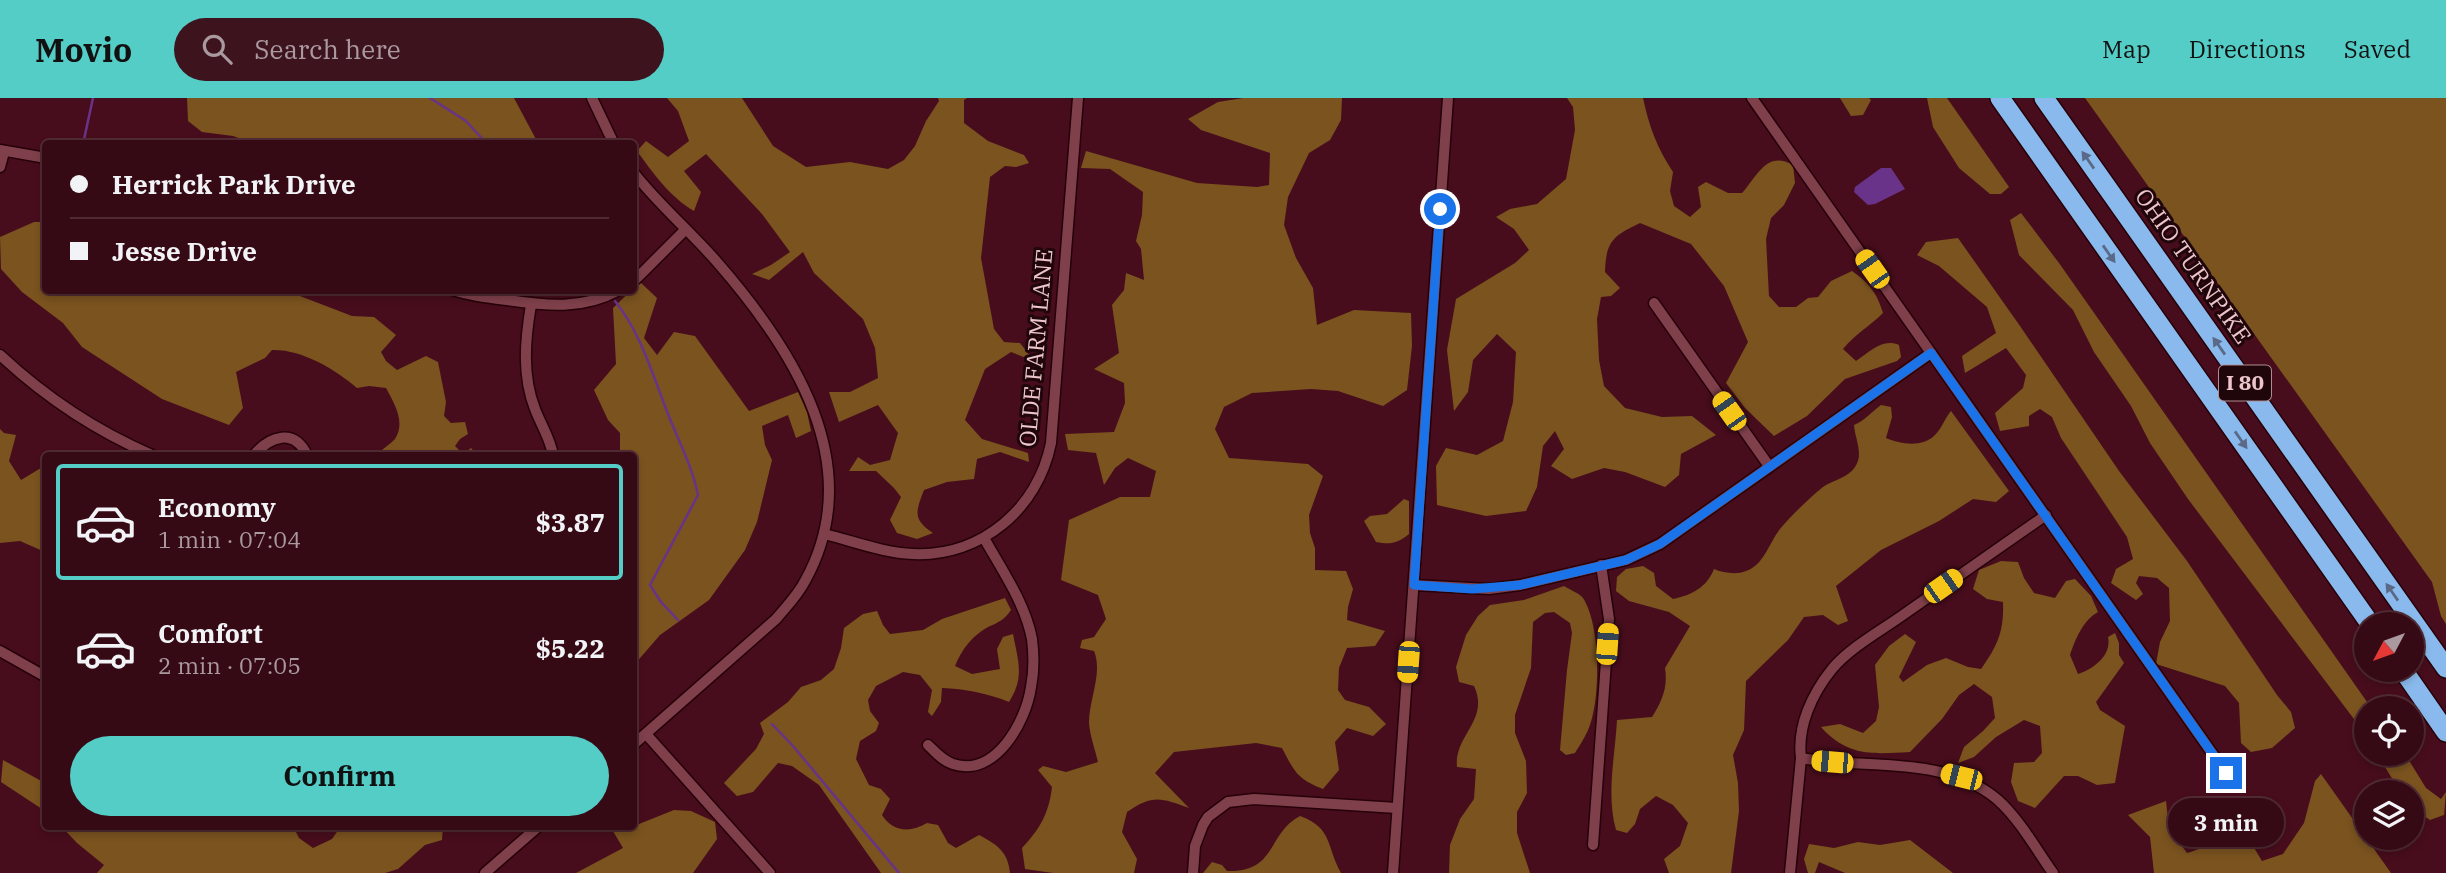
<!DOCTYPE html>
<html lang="en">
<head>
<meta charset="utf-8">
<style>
  body { margin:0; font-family:"IBM Plex Serif",serif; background:#3d131e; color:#f1f3f6; height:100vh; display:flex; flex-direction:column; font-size:26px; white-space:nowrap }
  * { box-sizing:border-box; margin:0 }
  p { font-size:23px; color:#aa9aa0 }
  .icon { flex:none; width:38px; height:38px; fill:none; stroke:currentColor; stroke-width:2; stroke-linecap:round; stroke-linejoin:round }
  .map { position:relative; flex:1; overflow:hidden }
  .drawer { position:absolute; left:42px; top:354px; width:595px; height:378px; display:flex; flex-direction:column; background:#360a15; border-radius:7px; box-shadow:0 4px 10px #0003,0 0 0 2px #502b34 }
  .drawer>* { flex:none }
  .guide { position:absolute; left:42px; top:42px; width:595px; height:154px; border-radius:7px; box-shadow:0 4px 10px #0003,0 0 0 2px #502b34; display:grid; align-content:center; height:154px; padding:0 28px; background:#360a15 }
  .needle { width:46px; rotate:229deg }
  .tools { position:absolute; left:2354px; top:514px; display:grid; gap:14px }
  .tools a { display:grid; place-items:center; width:70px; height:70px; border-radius:50%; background:#360a15; box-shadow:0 4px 10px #0003,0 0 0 2px #502b34; font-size:35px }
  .end { position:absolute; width:32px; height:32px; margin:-16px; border:9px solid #1a73e8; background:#fff; box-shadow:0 0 0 4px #fff }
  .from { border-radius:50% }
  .bubble { position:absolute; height:49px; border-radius:24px; background:#360a15; box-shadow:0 4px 10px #0003,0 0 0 2px #502b34; font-size:23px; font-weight:700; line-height:49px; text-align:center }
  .car { position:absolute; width:21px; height:42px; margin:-21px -10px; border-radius:9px; box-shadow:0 0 5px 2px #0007; background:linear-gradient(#f5c518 24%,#345 0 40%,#f5c518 0 76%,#345 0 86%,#f5c518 0) }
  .guide b { display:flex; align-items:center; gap:24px; height:66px; font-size:26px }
  .guide b+b { border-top:2px solid #502b34 }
  .guide i { width:18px; height:18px; background:#f1f3f6 }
  ul { padding:12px 0 0; list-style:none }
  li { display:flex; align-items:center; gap:21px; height:116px; margin:0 14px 10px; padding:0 14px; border:4px solid transparent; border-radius:7px }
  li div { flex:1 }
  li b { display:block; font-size:26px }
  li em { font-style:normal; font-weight:700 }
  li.on { border-color:#54cdc7 }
  li>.icon { width:63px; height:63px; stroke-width:1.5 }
  .primary-button { display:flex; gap:14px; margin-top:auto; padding:14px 28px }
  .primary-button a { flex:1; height:80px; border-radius:42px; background:#54cdc7; color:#111; font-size:28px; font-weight:700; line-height:80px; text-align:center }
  header { display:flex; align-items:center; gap:42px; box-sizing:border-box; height:98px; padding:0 35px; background:#54cdc7; color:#111 }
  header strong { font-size:33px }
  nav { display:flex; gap:38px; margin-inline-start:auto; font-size:24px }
  .search { width:490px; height:63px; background:#3d131e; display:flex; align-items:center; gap:18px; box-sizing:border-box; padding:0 24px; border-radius:38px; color:#aa9aa0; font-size:26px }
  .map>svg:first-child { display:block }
  .forest { fill:#7a531f }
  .water { fill:#683388 }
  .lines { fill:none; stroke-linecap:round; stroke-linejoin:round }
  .stream { stroke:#683388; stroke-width:2.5 }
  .minor-casing { stroke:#260008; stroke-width:13 }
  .motorway-casing { stroke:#260008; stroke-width:22 }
  .minor { stroke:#7f404b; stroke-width:10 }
  .motorway { stroke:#8abaed; stroke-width:19 }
  .oneway { fill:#5a6987 }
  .route { stroke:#1a73e8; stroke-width:9 }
  .labels { text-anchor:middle; stroke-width:6; stroke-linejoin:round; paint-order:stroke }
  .shield { fill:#1f060b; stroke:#af8c91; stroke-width:2 }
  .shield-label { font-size:21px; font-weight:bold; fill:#edc6cb }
  .street-label { font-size:23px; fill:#edc6cb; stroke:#1f060b }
</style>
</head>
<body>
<header>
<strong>Movio</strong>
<div class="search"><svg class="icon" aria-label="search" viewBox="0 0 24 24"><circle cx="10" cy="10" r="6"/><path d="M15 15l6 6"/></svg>Search here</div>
<nav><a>Map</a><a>Directions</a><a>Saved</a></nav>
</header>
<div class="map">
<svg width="2446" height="775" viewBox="0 0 2446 775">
  <rect width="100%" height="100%" fill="#480d1c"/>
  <g class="forest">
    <polygon points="187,0 514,0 538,45 253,45 233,38 202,34 188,23"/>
    <path d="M667 0H742L773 48 806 69 850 64 888 71 904 62 915 48 926 23 939 3 938 0H967L964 2V25L988 43 1024 57 1029 65 1016 69 1005 68 990 79 981 160 994 231 1004 244 1020 245 1034 263 1011 254 985 271 965 322 982 341 1028 355 1029 364 1000 354 977 361 974 381 947 384 924 392C916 413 912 421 933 435L917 441 897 435 890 422 901 399 894 390 876 373H849L858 359 870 367 890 362 898 335 878 307 839 324 829 294H850L878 280 875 250 863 221 814 175 803 154 769 182 752 176 771 167 790 154 762 116 706 56 684 73 701 94 694 113C670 99 653 75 637 53L646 43 668 59 689 43 678 13Z"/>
    <path d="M1243 0H1342L1341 22 1330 42 1309 55 1288 99 1284 127 1296 160 1313 190 1317 227 1354 212 1411 215 1412 248 1407 292 1383 308 1338 293 1311 291 1252 295 1224 309 1215 331 1229 360 1308 366 1323 378 1309 417 1310 435 1315 450V472L1346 473 1353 491 1348 509 1347 522 1385 533 1375 548 1347 550 1339 570 1338 592 1345 602 1369 609 1386 626 1373 638 1347 630 1335 644 1339 672 1323 691C1297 681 1294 673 1282 650L1256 645 1174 654 1155 675 1189 710C1161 700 1153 696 1127 714L1122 734 1137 761 1134 775H1053L1025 771 1022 750C1040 731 1049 715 1052 689L1038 672 1043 668 1066 674 1098 664C1095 651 1090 638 1089 625 1089 601 1103 575 1094 553L1080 550 1082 542 1094 539 1106 521 1098 497 1061 482 1069 422 1120 399H1150L1156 373 1128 360 1115 370 1104 387 1096 355 1068 352 1065 336 1114 334 1125 305 1124 285 1094 271 1119 255 1112 207 1124 192 1126 175 1144 182 1141 151 1136 143 1142 117 1143 94 1110 71 1081 70 1086 53 1197 85 1257 89 1269 87 1270 55 1201 32 1188 21 1218 4Z"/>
    <path d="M1567 0H1643C1649 28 1657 50 1673 74L1670 93 1674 108 1690 119 1701 109 1698 89 1706 84 1728 95H1742C1758 77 1767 52 1793 67L1795 85 1784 107 1771 120 1766 141 1769 198 1779 209H1796L1808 200 1818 199 1831 183 1852 173C1869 185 1877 195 1883 215 1870 228 1855 236 1843 251L1856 263C1870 254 1882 240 1899 247L1901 259 1897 263 1845 281 1807 318 1774 338 1745 310 1726 285 1748 244 1724 188 1691 146 1640 125C1613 138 1606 143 1605 174L1620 190 1611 198 1601 199 1597 221 1599 262 1604 288 1625 310 1662 319 1692 318 1716 337 1681 356 1679 377 1665 389 1625 374 1604 370 1572 381 1551 368 1564 351 1555 333 1543 348 1537 389 1526 413 1486 418 1437 407 1436 368 1446 350 1477 357 1503 343 1513 304 1516 254 1497 236 1473 262 1468 294 1454 313 1447 252 1456 201 1515 165 1529 152 1514 131 1496 119 1510 111 1537 106 1566 81 1575 32 1573 9Z"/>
    <polygon points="1840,0 1869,0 1871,2 1863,17 1851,18"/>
    <polygon points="1927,0 1947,0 2009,89 2001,96 1990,96 1959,70 1933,29"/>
    <polygon points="2085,0 2446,0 2446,526 2441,518 2432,484"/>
    <polygon points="2021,115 2059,165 2372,611 2366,611 2366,637 2188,401 2150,345 2131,308 2094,254 2073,212 2019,157 2010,122"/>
    <path d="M34 124H45L46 192 287 193 352 218 374 219 396 237 381 254 386 263 397 272 426 258 438 264 446 304 444 318 451 325 465 324 468 336 460 341 455 348 463 356 471 350 477 357H378C382 350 390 347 395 341 406 324 394 305 386 290L369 288 357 290C335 271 301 251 272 252L265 260 236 274 243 310 229 327 162 301 82 249 63 225 22 194 1 171 0 139Z"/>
    <polygon points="1958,140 2020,228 2119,373 2187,463 2277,597 2291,614 2295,630 2272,650 2251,654 2241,645 2239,605 2225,588 2156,566 2160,544 2170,523 2169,490 2157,480 2139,478 2136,485 2143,496 2136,502 2111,485 2116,471 2133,461 2127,439 2061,340 2052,319 2040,311 2029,318 2029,328 2000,333 1995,315 2023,290 2026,277 2006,250 1965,275 1962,258 1996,235 1987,209 1939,168 1917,157 1926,144"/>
    <polygon points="640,184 657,200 644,240 657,257 674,234 695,238 749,313 798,294 807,314 811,333 796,340 788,317 762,328 765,347 772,362 757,424 745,452 709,502 660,537 634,567 634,357 620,357 620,335 608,322 594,292 616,266 613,210"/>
    <path d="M1881 307 1891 309 1892 319 1886 340C1901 346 1922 350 1935 337 1942 330 1945 320 1951 313L2009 393 1996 404 1973 401 1939 423 1881 452 1836 488 1848 523 1838 527 1823 517 1804 519 1788 542 1746 583 1744 632 1733 657 1738 685 1739 713 1731 775H1669L1664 761 1680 748 1688 725 1673 707 1656 698 1640 711 1635 726 1627 735 1616 732C1606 696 1615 659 1617 622L1652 619C1662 603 1668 590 1665 570L1690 528 1669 514 1629 503 1616 493 1617 479 1626 471 1643 468 1654 475 1656 488 1673 501C1692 497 1707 489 1714 471 1723 475 1737 477 1746 473 1764 467 1769 445 1780 431 1792 417 1808 401 1823 389 1833 382 1848 380 1855 369 1864 356 1855 341 1854 327 1866 322 1871 314 1881 307Z"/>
    <polygon points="0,331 4,335 16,337 9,363 21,382 41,370 46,383 45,454 20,443 0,445"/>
    <path d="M1404 401 1409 403V436C1398 445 1391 447 1376 444L1364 423 1370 418 1387 416Z"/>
    <path d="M2001 463 2018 464 2024 480 2034 495 2055 500 2066 483 2075 481 2091 498 2098 514C2083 522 2075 542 2070 557L2078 576C2094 571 2112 557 2108 539L2115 535 2119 545V557L2124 565 2096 604 2100 612 2125 628 2115 685 2097 687 2078 678H2064L2035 710 2018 703 2011 684 2014 665 2034 664 2042 655 2040 628 2024 622 1996 639 1974 659 1958 665 1964 649 1983 633 1995 620 1992 599 1974 586 1959 597 1942 621 1910 654C1873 656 1848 659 1821 629L1840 626 1863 635 1876 623 1879 609 1875 567 1889 548 1905 536 1916 544 1899 579 1903 584 1927 567 1946 560 1968 569 1981 571C1998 547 2004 533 2003 504L1987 501 1973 491 1979 472Z"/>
    <path d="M1564 488C1570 492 1579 495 1583 500 1600 526 1600 591 1592 620 1589 633 1582 644 1575 655L1566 657 1560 652 1567 572 1572 535 1570 525 1554 514 1545 515 1533 524 1531 570 1515 617V635L1526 663 1527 695 1517 714V735L1530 775H1449L1450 747 1460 721 1474 701 1476 671 1457 669C1454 637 1490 622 1474 588L1459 584 1456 569 1466 537 1478 518 1490 507 1524 502Z"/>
    <path d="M1005 500 1011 512C1004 522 999 524 988 529 972 538 962 551 955 568L972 576 1000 571 997 551 1003 539 1013 536C1018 563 1025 579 1009 604 987 595 965 591 942 590L941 604 932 618 928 614 932 592 920 577 903 574 876 588 868 602 870 613 879 625 876 633 860 643 856 661 869 687 881 691 890 701 882 717C893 734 910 735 927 725L938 727 948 745 956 750 979 737C997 747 1008 753 1010 775H881L819 687 792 668 778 665 753 694 737 698 724 685 756 651 764 636 760 625 788 604 801 589 821 582 834 571 841 550 844 530 863 516 877 513 883 527 890 536 923 532 942 521Z"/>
    <polygon points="2377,656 2405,656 2426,690 2441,701 2446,694 2444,717 2430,722 2412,710 2412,695 2401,695"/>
    <polygon points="3,662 45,685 45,713 1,684"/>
    <path d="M2321 676 2391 775H2154L2150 739 2128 717 2166 703 2169 730 2187 755C2212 748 2214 741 2220 717L2238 723 2262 763 2283 756 2304 725 2315 683Z"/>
    <polygon points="674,712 691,713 715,724 717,741 693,775 576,775 623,750 610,728 634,728"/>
    <path d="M1300 718C1333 730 1326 748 1341 775H1203L1212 764 1222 767 1227 773C1277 775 1267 735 1300 718Z"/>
    <polygon points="61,728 293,728 299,740 313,750 332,741 341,728 443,728 442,742 425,747 398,771 385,775 97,775 104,767 77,745"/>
    <polygon points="1910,742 1953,775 1845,775 1819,764 1815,775 1808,775 1804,761 1809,746 1834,750 1858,744 1880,747"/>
  </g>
  <polygon class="water" points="1881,70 1891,70 1905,91 1875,106 1868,107 1854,94 1855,89"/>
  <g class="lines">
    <g class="stream">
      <polyline points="430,0 466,23 487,46"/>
      <polyline points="83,46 93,0"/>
      <path d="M615 203C641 235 653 278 668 316 679 344 692 368 698 397L650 487 661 504 678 522"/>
      <polyline points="772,626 793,648 899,775"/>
    </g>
    <defs>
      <g id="minor">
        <polyline points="592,0 614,46"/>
        <polyline points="1752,0 2226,675"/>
        <polyline points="0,52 46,60"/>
        <polyline points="0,69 4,54"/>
        <path d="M634 75C659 107 690 133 717 164 793 251 869 368 805 483 798 497 786 509 776 521L634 646"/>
        <polyline points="634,183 685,132"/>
        <path d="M453 192C471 198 489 200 507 202 547 208 582 212 619 192"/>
        <polyline points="1654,205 1769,368"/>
        <path d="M531 207C525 242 522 278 535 311 541 327 550 340 553 357"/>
        <path d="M0 257C45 299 96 333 152 357"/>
        <path d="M254 357C270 338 294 330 307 357"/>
        <path d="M824 436C853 443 884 455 913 456 982 459 1038 410 1051 345L1078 0"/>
        <polyline points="1414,487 1489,491 1520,487 1626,462 1660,446 1931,255"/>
        <polyline points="0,553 46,579"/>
        <polyline points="646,636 770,775"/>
        <path d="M928 647C935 654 943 663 953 666 995 680 1026 624 1031 589 1034 574 1034 557 1032 541 1025 505 1002 472 984 440"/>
        <path d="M1801 660C1866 672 1944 656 1998 702 2020 722 2036 751 2053 775"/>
        <polyline points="1593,747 1609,521 1601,467"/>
        <polyline points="485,775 539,728"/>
        <polyline points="1193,775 1195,748 1203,727 1208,719 1228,704 1254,701 1397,710"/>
        <polyline points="1393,775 1448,0"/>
        <path d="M1790 775 1801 660C1797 628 1812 596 1832 571 1850 550 1877 535 1900 519 1949 485 1997 451 2046 417"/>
      </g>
      <g id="motorway">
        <polyline points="2000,0 2371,527"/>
        <polyline points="2044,0 2446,570"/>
        <polyline points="2403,572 2446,634"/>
      </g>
    </defs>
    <use href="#minor" class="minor-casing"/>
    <use href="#motorway" class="motorway-casing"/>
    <use href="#minor" class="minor"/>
    <use href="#motorway" class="motorway"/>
  </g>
  <defs><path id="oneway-solid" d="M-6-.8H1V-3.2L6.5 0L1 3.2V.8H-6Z" transform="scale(1.75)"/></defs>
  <g class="oneway">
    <use href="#oneway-solid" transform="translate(2088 62) rotate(-125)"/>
    <use href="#oneway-solid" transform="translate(2109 156) rotate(55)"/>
    <use href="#oneway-solid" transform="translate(2219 248) rotate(-125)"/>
    <use href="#oneway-solid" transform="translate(2241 342) rotate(55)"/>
    <use href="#oneway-solid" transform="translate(2392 494) rotate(-125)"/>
  </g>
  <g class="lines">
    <polyline class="route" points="1440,111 1414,487 1472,491 1520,487 1626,462 1660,446 1931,255 2226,675"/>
  </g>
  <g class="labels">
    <rect class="shield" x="2219" y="267.5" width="52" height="35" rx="5"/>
    <g class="shield-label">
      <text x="2245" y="292">I 80</text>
    </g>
    <g class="street-label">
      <text transform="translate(2193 168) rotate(55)" y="8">OHIO TURNPIKE</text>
      <text transform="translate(1036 250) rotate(-85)" y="8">OLDE FARM LANE</text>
    </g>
  </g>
</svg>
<div class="tools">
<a><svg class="needle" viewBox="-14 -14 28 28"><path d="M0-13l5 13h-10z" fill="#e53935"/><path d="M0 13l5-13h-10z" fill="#aa9aa0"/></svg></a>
<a><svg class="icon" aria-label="locate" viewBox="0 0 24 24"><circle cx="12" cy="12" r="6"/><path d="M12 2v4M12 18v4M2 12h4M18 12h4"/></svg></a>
<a><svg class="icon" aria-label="layers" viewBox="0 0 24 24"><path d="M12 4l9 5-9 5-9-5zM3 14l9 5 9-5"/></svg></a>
</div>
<i class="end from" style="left:1440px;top:111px"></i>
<i class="end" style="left:2226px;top:675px"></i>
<div class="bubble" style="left:2168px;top:700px;width:116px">3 min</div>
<i class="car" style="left:1872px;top:171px;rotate:325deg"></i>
<i class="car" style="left:1729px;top:313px;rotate:325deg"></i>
<i class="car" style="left:1943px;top:488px;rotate:55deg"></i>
<i class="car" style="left:1607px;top:546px;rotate:4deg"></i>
<i class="car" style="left:1408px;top:564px;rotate:184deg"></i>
<i class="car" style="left:1832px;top:664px;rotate:275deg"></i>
<i class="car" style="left:1961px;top:679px;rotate:284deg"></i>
<div class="guide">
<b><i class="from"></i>Herrick Park Drive</b>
<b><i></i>Jesse Drive</b>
</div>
<section class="drawer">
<ul>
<li class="on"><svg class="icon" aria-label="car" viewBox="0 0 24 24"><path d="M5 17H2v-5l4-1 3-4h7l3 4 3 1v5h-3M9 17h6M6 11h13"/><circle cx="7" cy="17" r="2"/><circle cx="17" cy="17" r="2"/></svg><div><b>Economy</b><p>1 min · 07:04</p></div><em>$3.87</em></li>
<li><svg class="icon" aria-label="car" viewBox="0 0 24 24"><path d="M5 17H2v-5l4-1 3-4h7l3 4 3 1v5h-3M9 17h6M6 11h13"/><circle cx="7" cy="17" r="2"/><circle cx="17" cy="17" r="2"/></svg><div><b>Comfort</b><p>2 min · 07:05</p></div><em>$5.22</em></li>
</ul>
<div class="primary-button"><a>Confirm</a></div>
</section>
</div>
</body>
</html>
